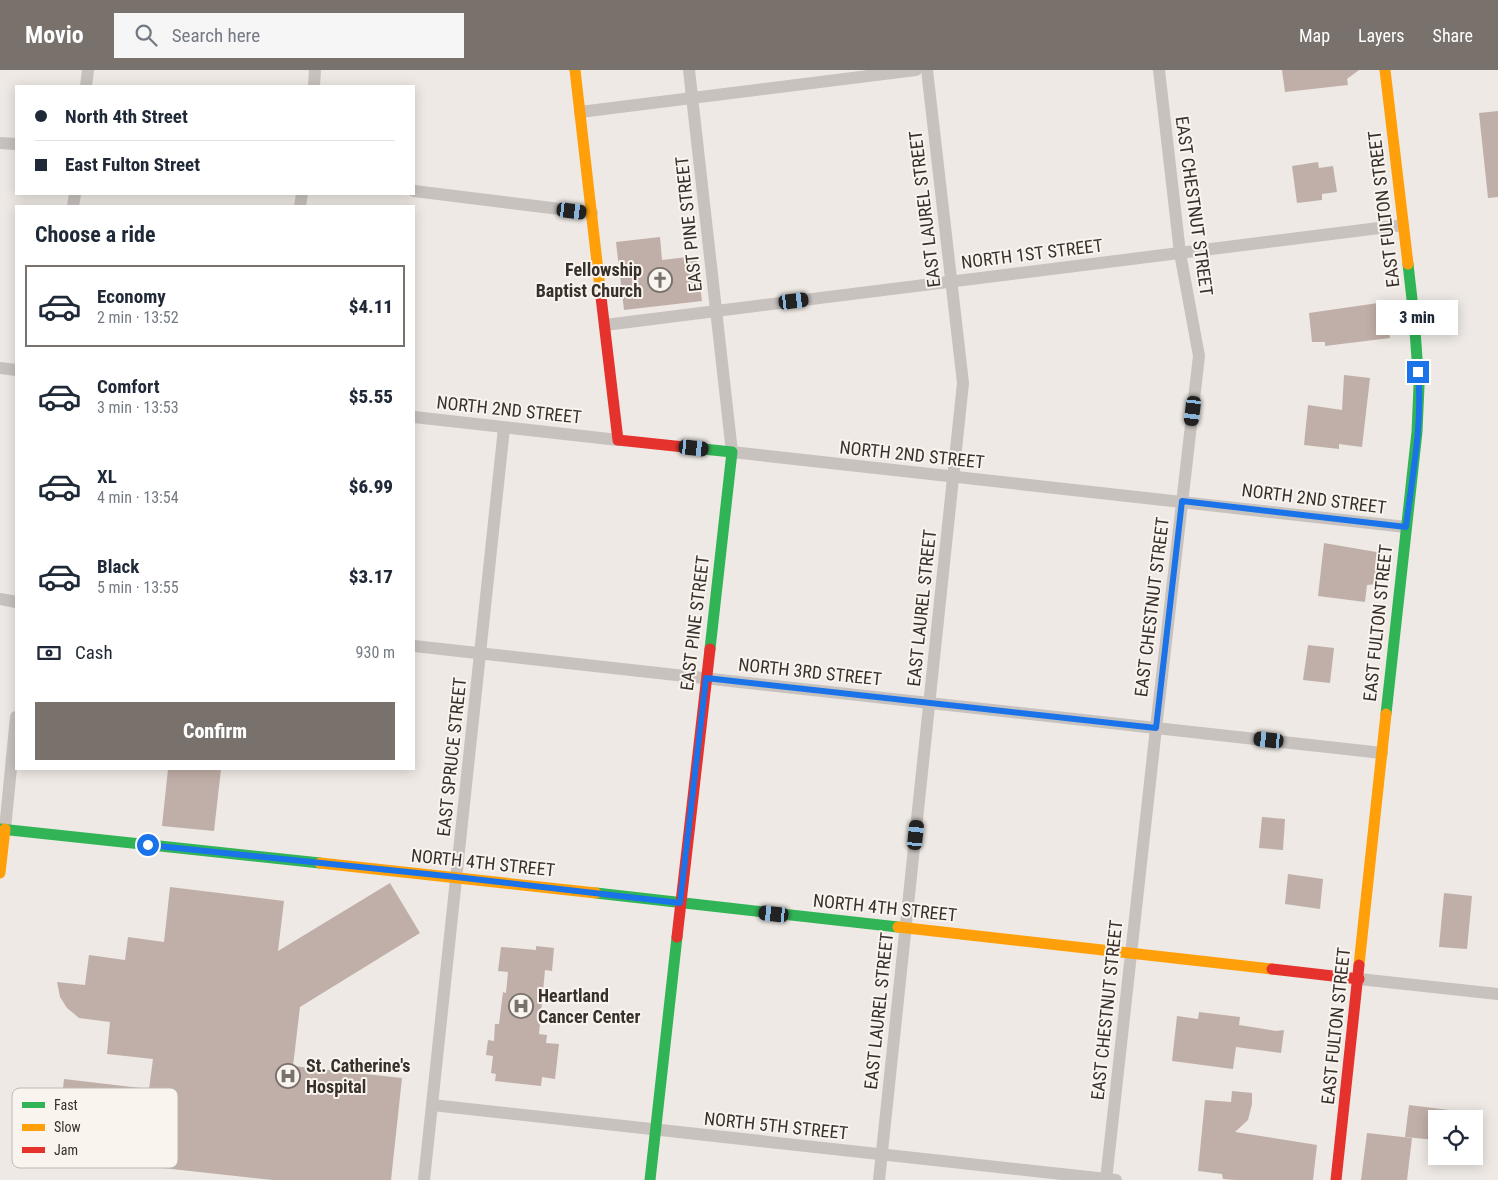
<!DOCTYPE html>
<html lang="en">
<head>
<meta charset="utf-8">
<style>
  body { margin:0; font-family:"Roboto Condensed",sans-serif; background:#f6f6f7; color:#1f2937; height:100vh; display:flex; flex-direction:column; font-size:19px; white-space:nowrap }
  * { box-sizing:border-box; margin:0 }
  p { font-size:16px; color:#747a83 }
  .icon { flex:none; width:28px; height:28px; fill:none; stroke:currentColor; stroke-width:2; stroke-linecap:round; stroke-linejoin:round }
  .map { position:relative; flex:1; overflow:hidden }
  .panel { position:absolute; left:15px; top:135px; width:400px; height:565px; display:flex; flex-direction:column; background:#fff; border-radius:0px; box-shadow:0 2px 12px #0003 }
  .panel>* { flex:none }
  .banner { position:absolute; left:15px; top:15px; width:400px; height:110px; border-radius:0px; box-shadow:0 2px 12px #0003; display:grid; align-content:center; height:110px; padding:0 20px; background:#fff }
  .buttons { position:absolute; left:1428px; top:1040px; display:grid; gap:10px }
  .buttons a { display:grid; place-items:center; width:55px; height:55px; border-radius:0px; background:#fff; box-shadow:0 2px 12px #0003; font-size:25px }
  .end { position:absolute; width:22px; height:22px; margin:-11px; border:6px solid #1a73e8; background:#fff; box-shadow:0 0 0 2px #fff }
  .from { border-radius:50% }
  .bubble { position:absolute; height:35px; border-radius:0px; background:#fff; box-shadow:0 2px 12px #0003; font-size:16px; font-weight:800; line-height:35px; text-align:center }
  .car { position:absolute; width:15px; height:30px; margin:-15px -8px; border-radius:6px; box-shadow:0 0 4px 1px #0007; background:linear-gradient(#222 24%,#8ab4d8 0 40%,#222 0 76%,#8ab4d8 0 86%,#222 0) }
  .banner b { display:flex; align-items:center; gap:18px; height:48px; font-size:19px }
  .banner b+b { border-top:1px solid #e0e1e3 }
  .banner i { width:12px; height:12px; background:#1f2937 }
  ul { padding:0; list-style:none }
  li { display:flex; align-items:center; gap:15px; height:82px; margin:0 10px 8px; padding:0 10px; border:2px solid transparent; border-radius:0px }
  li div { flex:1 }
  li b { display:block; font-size:19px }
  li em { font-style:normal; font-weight:800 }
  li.current { border-color:#78716c }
  li>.icon { width:45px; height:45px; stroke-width:1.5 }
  h2 { padding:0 20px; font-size:22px; line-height:60px }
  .pay { display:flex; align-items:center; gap:12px; height:55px; padding:0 20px; font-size:19px }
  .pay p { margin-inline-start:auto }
  .button { display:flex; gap:10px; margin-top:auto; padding:10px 20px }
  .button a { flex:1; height:58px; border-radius:0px; background:#78716c; color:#fff; font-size:20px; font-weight:800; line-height:58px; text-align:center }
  header { display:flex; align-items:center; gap:30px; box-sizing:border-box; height:70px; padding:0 25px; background:#78716c; color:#fff }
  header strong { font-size:24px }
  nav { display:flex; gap:28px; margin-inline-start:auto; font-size:18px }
  .search { width:350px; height:45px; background:#f6f6f7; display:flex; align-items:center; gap:12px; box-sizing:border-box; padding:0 18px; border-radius:0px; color:#747a83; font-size:19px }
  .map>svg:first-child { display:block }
  .building { fill:#c0afa8 }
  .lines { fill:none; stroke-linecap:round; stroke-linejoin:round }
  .street { stroke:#c7c2be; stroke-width:12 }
  .fast { stroke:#30b455; stroke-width:11 }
  .slow { stroke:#ff9f0a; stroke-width:11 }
  .jam { stroke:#e5322d; stroke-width:11 }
  .route { stroke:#1a73e8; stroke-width:6 }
  .labels { text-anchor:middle; stroke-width:4; stroke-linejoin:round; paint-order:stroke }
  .street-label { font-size:18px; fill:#38302b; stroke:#f9f4ed }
  .poi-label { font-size:18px; font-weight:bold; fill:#38302b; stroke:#f9f4ed; text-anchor:start }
  .key { fill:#f9f4ed; stroke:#bfb9b3; stroke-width:1 }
  .key-label { font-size:14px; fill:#38302b }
</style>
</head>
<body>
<header>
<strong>Movio</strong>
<div class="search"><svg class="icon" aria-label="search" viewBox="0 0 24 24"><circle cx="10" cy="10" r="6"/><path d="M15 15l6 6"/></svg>Search here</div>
<nav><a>Map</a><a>Layers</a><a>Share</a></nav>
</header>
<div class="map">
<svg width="1498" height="1110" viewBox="0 0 1498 1110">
  <rect width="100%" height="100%" fill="#eee9e4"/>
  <g class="building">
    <polygon points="1282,0 1359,0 1347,9 1348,15 1285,22"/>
    <polygon points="1498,41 1498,127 1488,128 1479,43"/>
    <polygon points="1318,92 1319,98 1333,96 1337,122 1322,124 1322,130 1297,133 1292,96"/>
    <polygon points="660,167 662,190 696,186 702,231 624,240 616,172"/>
    <polygon points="1385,232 1390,268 1325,276 1325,272 1312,272 1309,243"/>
    <polygon points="1344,305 1370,308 1362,377 1339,374 1339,379 1304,375 1308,335 1342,340"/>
    <polygon points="1324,473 1382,483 1377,514 1367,515 1365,532 1318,526"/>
    <polygon points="1308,575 1334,578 1330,613 1303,610"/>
    <polygon points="168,699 221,699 214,761 162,756"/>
    <polygon points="1262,747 1285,749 1283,780 1259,778"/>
    <polygon points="1288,804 1323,809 1320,839 1285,834"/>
    <polygon points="390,813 420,863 300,937 293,996 402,1008 391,1110 273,1110 135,1095 138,1073 58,1064 64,1009 149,1019 153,989 107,984 110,952 79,948 67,938 60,927 57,912 85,915 89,885 125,890 128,867 164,872 170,817 284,831 278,881"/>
    <polygon points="1444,823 1472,826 1467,879 1439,877"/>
    <polygon points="536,876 554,878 552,901 545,900 539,964 547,965 546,973 559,974 555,1009 542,1007 541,1016 495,1011 496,1004 491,1003 493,986 486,985 488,970 494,971 495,954 499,954 503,922 506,923 508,902 498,901 501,877 536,880"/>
    <polygon points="1199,942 1240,947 1239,955 1276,961 1284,960 1281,983 1236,977 1233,999 1172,991 1177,946 1198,949"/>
    <polygon points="1232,1021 1252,1023 1252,1034 1248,1050 1235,1062 1317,1075 1313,1110 1236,1110 1223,1109 1222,1104 1198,1101 1205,1030 1231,1032"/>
    <polygon points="1409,1035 1465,1042 1464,1049 1436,1049 1436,1070 1405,1067"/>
    <polygon points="1367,1063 1412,1068 1407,1110 1361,1110"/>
  </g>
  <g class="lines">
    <g class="street">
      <polyline points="689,0 732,382 1406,457"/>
      <polyline points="86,16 88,0"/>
      <polyline points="314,16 315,0"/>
      <polyline points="580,42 916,0"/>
      <polyline points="0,73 16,74"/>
      <polyline points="414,121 592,143"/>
      <polyline points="73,136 75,124"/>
      <polyline points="300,136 302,124"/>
      <polyline points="605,255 1403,155"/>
      <polyline points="0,298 16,300"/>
      <polyline points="414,347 618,370"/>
      <polyline points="0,529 16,532"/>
      <polyline points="414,576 1382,683"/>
      <polyline points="5,759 16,647"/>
      <polyline points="1359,909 1498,924"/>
      <polyline points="432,1035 1116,1110"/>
      <polyline points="424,1110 504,358"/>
      <polyline points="879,1110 963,313 927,0"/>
      <polyline points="1106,1110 1156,658 1199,286 1180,183 1159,0"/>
    </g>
    <g class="fast">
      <polyline points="703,379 732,382 710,579"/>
      <polyline points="1386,644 1417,362 1419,316 1414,247 1408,194"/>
      <polyline points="0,759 320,793"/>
      <polyline points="596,823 898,857"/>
      <polyline points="650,1110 677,867"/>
    </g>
    <g class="slow">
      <polyline points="575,0 601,227"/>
      <polyline points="1385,0 1408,194"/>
      <polyline points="320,793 596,823"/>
      <polyline points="0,803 5,759"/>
      <polyline points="898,857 1272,899"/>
      <polyline points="1359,895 1386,644"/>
    </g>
    <g class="jam">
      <polyline points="601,227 618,370 703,379"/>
      <polyline points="677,867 710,579"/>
      <polyline points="1272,899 1359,909"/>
      <polyline points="1336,1110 1359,895"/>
    </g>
  </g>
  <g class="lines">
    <path class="route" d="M148 775 456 807 680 833 706 608 1156 658 1182 431 1406 457C1412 406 1423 353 1418 302"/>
  </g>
  <defs>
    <symbol id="church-ring" viewBox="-11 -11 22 22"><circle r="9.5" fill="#f9f4ed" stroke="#78716c" stroke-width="1.5"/><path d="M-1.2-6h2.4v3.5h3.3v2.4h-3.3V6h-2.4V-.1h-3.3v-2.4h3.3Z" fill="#78716c"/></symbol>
    <symbol id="hospital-ring" viewBox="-11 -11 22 22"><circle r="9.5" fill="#f9f4ed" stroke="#78716c" stroke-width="1.5"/><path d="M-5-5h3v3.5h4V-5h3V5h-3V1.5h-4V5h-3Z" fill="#78716c"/></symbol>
  </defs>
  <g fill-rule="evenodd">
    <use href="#church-ring" x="646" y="196" width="28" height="28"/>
    <use href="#hospital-ring" x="507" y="922" width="28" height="28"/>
    <use href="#hospital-ring" x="274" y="992" width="28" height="28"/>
  </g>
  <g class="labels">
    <g class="street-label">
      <text transform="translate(1194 136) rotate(82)" y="6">EAST CHESTNUT STREET</text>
      <text transform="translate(925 139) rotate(-97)" y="6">EAST LAUREL STREET</text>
      <text transform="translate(1384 139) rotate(-97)" y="6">EAST FULTON STREET</text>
      <text transform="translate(689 154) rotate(-96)" y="6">EAST PINE STREET</text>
      <text transform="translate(1032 184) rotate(-7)" y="6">NORTH 1ST STREET</text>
      <text transform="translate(509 340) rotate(6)" y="6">NORTH 2ND STREET</text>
      <text transform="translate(912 385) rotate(6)" y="6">NORTH 2ND STREET</text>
      <text transform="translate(1314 429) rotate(7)" y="6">NORTH 2ND STREET</text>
      <text transform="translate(1152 537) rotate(-83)" y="6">EAST CHESTNUT STREET</text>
      <text transform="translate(922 538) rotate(-84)" y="6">EAST LAUREL STREET</text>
      <text transform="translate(695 553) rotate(-83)" y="6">EAST PINE STREET</text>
      <text transform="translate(1378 553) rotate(-84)" y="6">EAST FULTON STREET</text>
      <text transform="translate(810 602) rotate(6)" y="6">NORTH 3RD STREET</text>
      <text transform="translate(452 687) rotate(-84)" y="6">EAST SPRUCE STREET</text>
      <text transform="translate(483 793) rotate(6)" y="6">NORTH 4TH STREET</text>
      <text transform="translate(885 838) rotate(6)" y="6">NORTH 4TH STREET</text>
      <text transform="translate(1107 940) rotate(-84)" y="6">EAST CHESTNUT STREET</text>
      <text transform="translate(879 941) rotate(-84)" y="6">EAST LAUREL STREET</text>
      <text transform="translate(1336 956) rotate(-84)" y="6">EAST FULTON STREET</text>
      <text transform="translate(776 1056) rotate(6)" y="6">NORTH 5TH STREET</text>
    </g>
    <g class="poi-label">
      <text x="642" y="206" text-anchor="end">Fellowship<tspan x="642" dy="21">Baptist Church</tspan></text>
      <text x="538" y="932">Heartland<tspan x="538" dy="21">Cancer Center</tspan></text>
      <text x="306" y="1002">St. Catherine's<tspan x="306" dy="21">Hospital</tspan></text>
    </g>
  </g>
  <rect x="12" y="1018" width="166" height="80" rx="8" class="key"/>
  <rect x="22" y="1032" width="23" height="6" fill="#30b455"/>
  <rect x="22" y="1054" width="23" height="7" fill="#ff9f0a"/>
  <rect x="22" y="1077" width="23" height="6" fill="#e5322d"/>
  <g class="key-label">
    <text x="54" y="1040">Fast</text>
    <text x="54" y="1062">Slow</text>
    <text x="54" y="1085">Jam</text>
  </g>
</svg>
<div class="buttons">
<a><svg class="icon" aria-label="locate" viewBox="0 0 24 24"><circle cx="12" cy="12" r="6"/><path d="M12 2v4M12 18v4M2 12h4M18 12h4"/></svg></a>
</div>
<i class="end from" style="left:148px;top:775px"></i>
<i class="end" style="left:1418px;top:302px"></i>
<div class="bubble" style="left:1376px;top:230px;width:82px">3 min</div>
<i class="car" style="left:572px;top:141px;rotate:97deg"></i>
<i class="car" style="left:794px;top:231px;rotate:83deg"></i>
<i class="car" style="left:1193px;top:341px;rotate:187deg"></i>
<i class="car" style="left:694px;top:378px;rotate:96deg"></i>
<i class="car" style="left:1269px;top:670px;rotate:276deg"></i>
<i class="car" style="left:916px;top:765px;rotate:6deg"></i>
<i class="car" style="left:774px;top:844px;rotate:276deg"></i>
<div class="banner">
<b><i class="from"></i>North 4th Street</b>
<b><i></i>East Fulton Street</b>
</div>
<section class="panel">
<h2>Choose a ride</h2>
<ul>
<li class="current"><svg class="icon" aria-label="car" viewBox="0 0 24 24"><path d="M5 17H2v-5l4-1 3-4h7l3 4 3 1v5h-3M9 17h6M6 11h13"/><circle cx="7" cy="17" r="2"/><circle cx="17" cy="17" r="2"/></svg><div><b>Economy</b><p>2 min · 13:52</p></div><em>$4.11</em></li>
<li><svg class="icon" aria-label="car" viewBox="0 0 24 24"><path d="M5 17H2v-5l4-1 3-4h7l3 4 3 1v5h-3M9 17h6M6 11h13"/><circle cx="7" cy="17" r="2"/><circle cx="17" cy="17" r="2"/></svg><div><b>Comfort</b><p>3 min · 13:53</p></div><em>$5.55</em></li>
<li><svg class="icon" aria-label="car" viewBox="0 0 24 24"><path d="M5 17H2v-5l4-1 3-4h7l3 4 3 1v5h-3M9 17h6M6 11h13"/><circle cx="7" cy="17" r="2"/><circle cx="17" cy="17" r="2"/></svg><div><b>XL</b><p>4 min · 13:54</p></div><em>$6.99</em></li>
<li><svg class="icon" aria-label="car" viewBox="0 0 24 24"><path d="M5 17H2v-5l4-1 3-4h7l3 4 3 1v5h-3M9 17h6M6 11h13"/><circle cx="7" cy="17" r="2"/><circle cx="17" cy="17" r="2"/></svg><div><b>Black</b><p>5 min · 13:55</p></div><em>$3.17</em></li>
</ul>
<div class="pay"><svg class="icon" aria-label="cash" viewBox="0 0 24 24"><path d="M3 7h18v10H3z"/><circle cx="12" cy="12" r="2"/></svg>Cash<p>930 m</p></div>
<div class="button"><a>Confirm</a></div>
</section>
</div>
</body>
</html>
